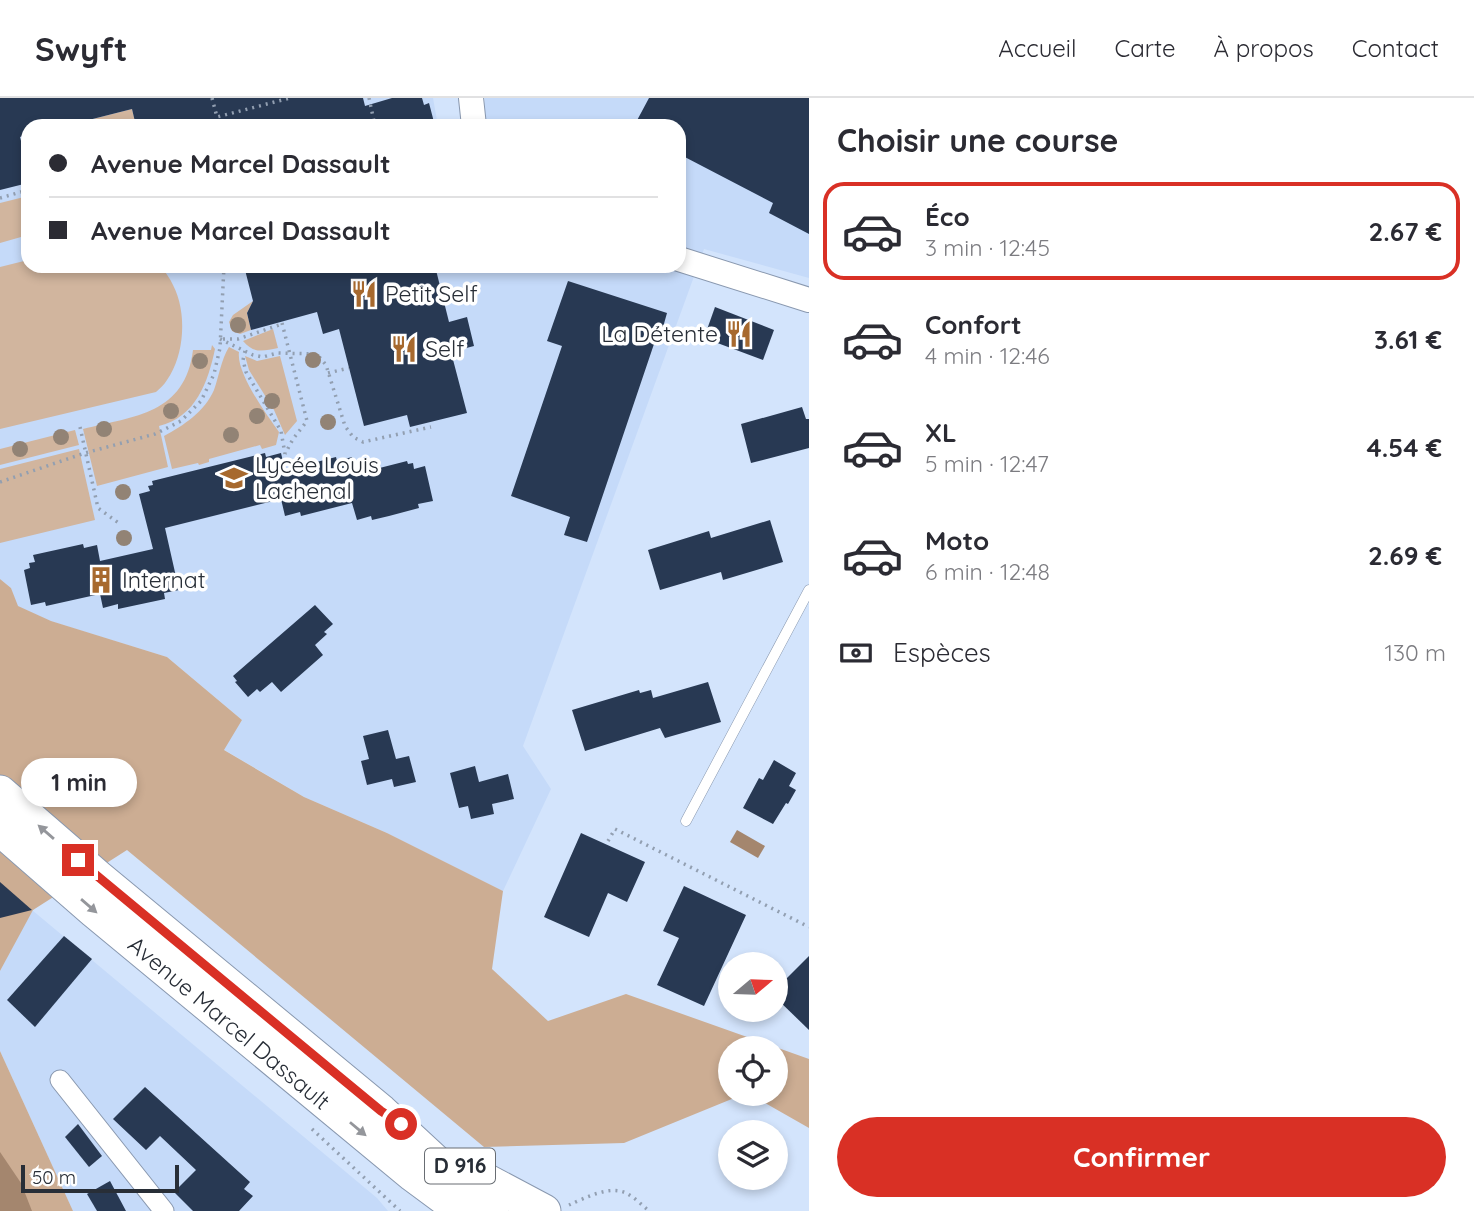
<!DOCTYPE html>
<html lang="fr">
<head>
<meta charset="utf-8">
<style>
  body { margin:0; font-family:Quicksand,sans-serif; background:#f7f7f7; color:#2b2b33; height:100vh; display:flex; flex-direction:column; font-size:26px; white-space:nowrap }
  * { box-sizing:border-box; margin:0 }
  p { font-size:23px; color:#7c7c81 }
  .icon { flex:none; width:38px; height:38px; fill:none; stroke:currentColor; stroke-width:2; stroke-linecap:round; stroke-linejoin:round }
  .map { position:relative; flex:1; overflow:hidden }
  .side { display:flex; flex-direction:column; background:#fff; width:665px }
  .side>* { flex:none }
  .banner { position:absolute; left:21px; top:21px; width:665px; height:154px; border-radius:21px; box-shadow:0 4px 10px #0003; display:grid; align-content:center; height:154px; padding:0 28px; background:#fff }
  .needle { width:46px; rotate:71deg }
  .buttons { position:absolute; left:718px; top:854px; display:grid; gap:14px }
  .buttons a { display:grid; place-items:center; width:70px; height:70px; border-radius:50%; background:#fff; box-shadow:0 4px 10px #0003; font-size:35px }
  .scale { position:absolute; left:21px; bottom:18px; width:158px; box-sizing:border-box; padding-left:7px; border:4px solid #282e37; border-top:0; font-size:19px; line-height:24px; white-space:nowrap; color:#282e37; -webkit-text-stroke:5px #fff; paint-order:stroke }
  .end { position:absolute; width:32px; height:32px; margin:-16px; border:9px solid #d93025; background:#fff; box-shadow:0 0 0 4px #fff }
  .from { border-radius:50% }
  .bubble { position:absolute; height:49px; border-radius:24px; background:#fff; box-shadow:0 4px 10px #0003; font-size:23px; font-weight:800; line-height:49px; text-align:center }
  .banner b { display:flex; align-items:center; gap:24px; height:66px; font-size:26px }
  .banner b+b { border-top:2px solid #e1e1e2 }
  .banner i { width:18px; height:18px; background:#2b2b33 }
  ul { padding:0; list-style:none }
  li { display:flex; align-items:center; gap:21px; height:98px; margin:0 14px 10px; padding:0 14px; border:4px solid transparent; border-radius:21px }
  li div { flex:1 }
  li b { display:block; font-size:26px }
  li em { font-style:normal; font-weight:800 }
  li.current { border-color:#d93025 }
  li>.icon { width:63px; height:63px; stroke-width:1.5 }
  h2 { padding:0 28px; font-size:32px; line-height:84px }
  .pay { display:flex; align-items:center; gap:18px; height:77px; padding:0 28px; font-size:26px }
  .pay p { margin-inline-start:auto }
  .cta { display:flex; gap:14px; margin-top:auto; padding:14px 28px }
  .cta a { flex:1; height:80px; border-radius:42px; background:#d93025; color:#fff; font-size:28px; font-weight:800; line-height:80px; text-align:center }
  header { display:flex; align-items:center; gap:42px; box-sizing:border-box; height:98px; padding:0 35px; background:#fff; border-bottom:2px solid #e1e1e2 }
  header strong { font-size:33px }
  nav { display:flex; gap:38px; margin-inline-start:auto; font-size:24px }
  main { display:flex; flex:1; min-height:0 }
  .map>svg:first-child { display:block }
  .built { fill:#c5daf9 }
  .green { fill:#d1b59e }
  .forest { fill:#ccad93 }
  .water { fill:#a4866e }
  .building { fill:#283953 }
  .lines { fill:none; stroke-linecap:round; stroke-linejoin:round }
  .service-casing { stroke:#8998af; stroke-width:11 }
  .minor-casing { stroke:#8998af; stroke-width:21 }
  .tertiary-casing { stroke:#8998af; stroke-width:26 }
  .trunk-casing { stroke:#8998af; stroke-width:35 }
  .path { stroke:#929fb1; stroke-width:3.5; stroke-dasharray:2 5; stroke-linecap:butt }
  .service { stroke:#fff; stroke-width:10 }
  .minor { stroke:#fff; stroke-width:19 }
  .tertiary { stroke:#fff; stroke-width:24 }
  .trunk { stroke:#fff; stroke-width:33 }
  .tree { fill:#928375 }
  .oneway { fill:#94969b }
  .route { stroke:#d93025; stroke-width:9 }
  .labels { text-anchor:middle; stroke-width:7; stroke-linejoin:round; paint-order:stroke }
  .shield { fill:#fff; stroke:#686d73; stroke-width:2 }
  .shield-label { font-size:21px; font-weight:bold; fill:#282e37 }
  .poi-label { font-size:23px; fill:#282e37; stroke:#fff; text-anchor:start }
  .street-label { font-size:23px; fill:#282e37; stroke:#fff }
</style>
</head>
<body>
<header>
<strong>Swyft</strong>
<nav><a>Accueil</a><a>Carte</a><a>À propos</a><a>Contact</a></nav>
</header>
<main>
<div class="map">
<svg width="809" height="1113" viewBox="0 0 809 1113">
  <rect width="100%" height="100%" fill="#d3e4fc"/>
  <g class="built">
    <polygon points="0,0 433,0 438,28 28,28 28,168 679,168 679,28 488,28 485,23 485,0 809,0 809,180 704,151 523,648 551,691 503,793 387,735 304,699 223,651 242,622 167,559 50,523 17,508 11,490 0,481"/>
    <polygon points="32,812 377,1100 388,1113 73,1113 0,953 0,873"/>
  </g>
  <g class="green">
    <polygon points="132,11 136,28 86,28 85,23"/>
    <polygon points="28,98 28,137 0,145 0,105"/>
    <path d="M28 162V168H161C165 174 170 180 173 187 187 214 185 256 167 282 164 287 160 290 156 294L0 331V169Z"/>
    <polygon points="253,203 247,215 251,232 240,236 232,233 229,224 233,217"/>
    <path d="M273 231 278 250C263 253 254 256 243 243Z"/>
    <path d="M212 247 215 251C208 284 196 319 159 328L168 369 97 388 83 331C135 318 185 316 193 252H211Z"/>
    <path d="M229 249 239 254C236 275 267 317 279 334L276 347 262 351 260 347 209 361V364L199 367 198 365 172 371 164 338C183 328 205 313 214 292 219 278 221 262 229 249Z"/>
    <polygon points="245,258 257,263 280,258 297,323 285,337 274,312 249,272"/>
    <polygon points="75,332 79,347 0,367 0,351"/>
    <polygon points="79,351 95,422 0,445 0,371"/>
  </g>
  <g class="forest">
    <polygon points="0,481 11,490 18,508 51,523 167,559 242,622 224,652 304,699 387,735 503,793 492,871 548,923 626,896 809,961 809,1030 749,996 775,996 775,950 730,950 730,996 744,996 624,1045 484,1049 127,752 33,812 0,873"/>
    <polygon points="0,953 73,1113 0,1113"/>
  </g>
  <g class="water">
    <polygon points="737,732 765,748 758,760 730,744"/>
    <polygon points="0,1054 21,1085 32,1113 0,1113"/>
  </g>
  <g class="building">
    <polygon points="0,0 363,0 365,8 392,0 422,0 424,7 429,5 435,28 136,28 132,11 65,28 28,28 28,36 20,39 28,70 28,85 0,92"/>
    <polygon points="649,0 809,0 809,136 769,115 773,105 679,56 679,28 634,28"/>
    <polygon points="244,168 435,168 449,224 467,219 474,248 451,254 467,315 410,329 407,317 364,328 339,231 323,236 317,214 251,232 247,215 253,203"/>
    <polygon points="568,183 667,215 658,247 654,246 587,444 564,437 570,419 511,398 562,248 547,243"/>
    <polygon points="715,209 774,232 763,262 704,240"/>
    <polygon points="802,309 806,321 809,321 809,350 751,365 741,326"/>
    <polygon points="265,355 266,359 281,355 285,372 336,359 337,363 352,359 356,376 407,363 408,366 413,365 414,371 425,368 433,403 418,406 419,410 389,418 372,422 371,418 357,422 352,405 301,418 300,414 285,418 281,401 165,430 179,492 164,495 165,501 118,511 118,506 103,510 100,496 46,508 45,504 31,507 24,472 30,470 29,465 35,464 33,457 83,446 84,450 97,447 100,463 153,451 139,396 150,393 148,388 153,387 152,383"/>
    <polygon points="770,422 783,464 723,482 721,474 660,492 648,452 709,433 711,440"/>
    <polygon points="315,507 333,526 324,534 327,536 315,547 323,557 281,594 272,584 260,594 257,591 248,599 235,584 237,583 233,578"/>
    <polygon points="708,584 721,624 665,640 660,630 585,653 572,612 639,592 640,595 651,592 653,600"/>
    <polygon points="388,632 396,661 409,658 416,684 394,689 392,681 367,687 361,663 369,661 363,638"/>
    <polygon points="774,662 796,675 789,688 796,692 788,706 786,705 773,726 743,710 759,680 763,682"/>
    <polygon points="475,668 479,684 508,676 514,701 492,706 494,716 471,721 468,708 459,710 450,675"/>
    <polygon points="581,735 645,764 627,804 608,795 589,839 544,819"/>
    <polygon points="0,784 32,812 0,820"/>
    <polygon points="684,788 746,817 704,908 657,887 679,840 663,833"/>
    <polygon points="64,838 92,861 35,929 7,902"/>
    <polygon points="809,858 809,932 775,899 775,892"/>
    <polygon points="145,989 250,1084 244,1091 253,1098 239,1113 193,1113 174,1094 196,1072 160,1038 146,1052 113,1021"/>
    <polygon points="78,1026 102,1058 89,1069 65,1039"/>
    <polygon points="110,1083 126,1113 97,1113 87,1096"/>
  </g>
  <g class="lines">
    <defs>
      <polyline id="service" points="686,723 809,492"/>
      <polyline id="minor" points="60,982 164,1113"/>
      <g id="tertiary">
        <polyline points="471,0 474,28"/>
        <polyline points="679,161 809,202"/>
      </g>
      <g id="trunk">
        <polyline points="0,694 98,779 381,1013 449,1076 492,1113"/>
        <polyline points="0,731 94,813 413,1077 459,1111"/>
        <polyline points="463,1070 544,1113"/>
      </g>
    </defs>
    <use href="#service" class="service-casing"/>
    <use href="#minor" class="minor-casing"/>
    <use href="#tertiary" class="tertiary-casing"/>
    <use href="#trunk" class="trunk-casing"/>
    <g class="path">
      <polyline points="212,0 217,19 290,0"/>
      <polyline points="369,0 375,28"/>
      <polyline points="0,100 28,92"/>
      <polyline points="282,225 307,323 293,341 285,356"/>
      <polyline points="220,241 253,257 263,259 277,255 317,256 326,267 345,328 353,339 363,344 431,329"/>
      <polyline points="223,241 238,241 282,226"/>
      <polyline points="245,253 243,262 246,274 281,333 285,356"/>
      <polyline points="328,275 349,270"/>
      <polyline points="80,329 98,410 120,426"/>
      <polyline points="0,384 85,355 155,336 181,323 201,303 214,276 220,250 224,168"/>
      <polyline points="608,743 615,731 809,829"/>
      <polyline points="312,1031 400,1113"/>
      <path d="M569 1107C585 1100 609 1087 626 1095 634 1099 642 1107 649 1113"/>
    </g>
    <use href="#service" class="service"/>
    <use href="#minor" class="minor"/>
    <use href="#tertiary" class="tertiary"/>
    <use href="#trunk" class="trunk"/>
  </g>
  <g class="tree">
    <circle cx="238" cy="227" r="8"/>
    <circle cx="313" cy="262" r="8"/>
    <circle cx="200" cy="263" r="8"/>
    <circle cx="272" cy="303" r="8"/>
    <circle cx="171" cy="313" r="8"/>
    <circle cx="257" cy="318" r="8"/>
    <circle cx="328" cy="324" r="8"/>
    <circle cx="104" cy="331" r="8"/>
    <circle cx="231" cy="337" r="8"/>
    <circle cx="61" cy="339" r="8"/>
    <circle cx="20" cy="351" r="8"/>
    <circle cx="123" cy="394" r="8"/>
    <circle cx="124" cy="440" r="8"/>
  </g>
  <defs><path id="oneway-solid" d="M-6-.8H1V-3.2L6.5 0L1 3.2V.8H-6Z" transform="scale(1.75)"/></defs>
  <g class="oneway">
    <use href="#oneway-solid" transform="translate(46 734) rotate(-139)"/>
    <use href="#oneway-solid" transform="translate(89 808) rotate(41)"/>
    <use href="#oneway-solid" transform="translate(358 1031) rotate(40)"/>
  </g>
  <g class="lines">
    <polyline class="route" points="78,762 341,980 381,1013 401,1026"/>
  </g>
  <defs>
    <symbol id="restaurant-bare" viewBox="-9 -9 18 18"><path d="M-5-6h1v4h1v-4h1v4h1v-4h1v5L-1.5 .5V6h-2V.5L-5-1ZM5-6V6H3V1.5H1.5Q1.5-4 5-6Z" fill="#a7692e" stroke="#fff" stroke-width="2.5" paint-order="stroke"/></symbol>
    <symbol id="school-bare" viewBox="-9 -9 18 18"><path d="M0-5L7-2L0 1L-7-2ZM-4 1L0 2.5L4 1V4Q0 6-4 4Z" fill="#a7692e" stroke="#fff" stroke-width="2.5" paint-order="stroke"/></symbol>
    <symbol id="building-bare" viewBox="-9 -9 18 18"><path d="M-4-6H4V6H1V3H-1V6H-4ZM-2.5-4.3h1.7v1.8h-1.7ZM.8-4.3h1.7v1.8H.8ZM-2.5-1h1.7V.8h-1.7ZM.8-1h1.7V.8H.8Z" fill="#a7692e" stroke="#fff" stroke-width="2.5" paint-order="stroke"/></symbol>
  </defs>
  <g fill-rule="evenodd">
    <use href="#restaurant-bare" x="345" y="177" width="38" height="38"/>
    <use href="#restaurant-bare" x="720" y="217" width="38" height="38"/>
    <use href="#restaurant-bare" x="385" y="232" width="38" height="38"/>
    <use href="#school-bare" x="215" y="361" width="38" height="38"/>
    <use href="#building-bare" x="82" y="463" width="38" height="38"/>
  </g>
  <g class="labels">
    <rect class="shield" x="425" y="1050.5" width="70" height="35" rx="5"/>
    <g class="shield-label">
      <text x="460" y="1075">D 916</text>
    </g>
    <g class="poi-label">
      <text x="385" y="204">Petit Self</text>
      <text x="718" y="244" text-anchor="end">La Détente</text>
      <text x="425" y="259">Self</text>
      <text x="255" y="375">Lycée Louis<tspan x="255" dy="26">Lachenal</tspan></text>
      <text x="122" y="490">Internat</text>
    </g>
    <g class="street-label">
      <text transform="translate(229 925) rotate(40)" y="8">Avenue Marcel Dassault</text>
    </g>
  </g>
</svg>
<div class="buttons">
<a><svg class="needle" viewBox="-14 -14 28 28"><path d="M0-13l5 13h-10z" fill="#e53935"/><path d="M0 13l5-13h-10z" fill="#7c7c81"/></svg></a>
<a><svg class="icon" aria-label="locate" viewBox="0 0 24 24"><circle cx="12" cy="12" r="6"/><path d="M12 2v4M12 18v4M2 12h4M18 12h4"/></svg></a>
<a><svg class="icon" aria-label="layers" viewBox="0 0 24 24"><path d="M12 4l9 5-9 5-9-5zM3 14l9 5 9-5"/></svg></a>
</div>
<div class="scale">50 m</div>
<i class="end from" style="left:401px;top:1026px"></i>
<i class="end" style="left:78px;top:762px"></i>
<div class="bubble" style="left:21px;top:660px;width:116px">1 min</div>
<div class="banner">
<b><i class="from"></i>Avenue Marcel Dassault</b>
<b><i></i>Avenue Marcel Dassault</b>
</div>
</div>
<section class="side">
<h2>Choisir une course</h2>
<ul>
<li class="current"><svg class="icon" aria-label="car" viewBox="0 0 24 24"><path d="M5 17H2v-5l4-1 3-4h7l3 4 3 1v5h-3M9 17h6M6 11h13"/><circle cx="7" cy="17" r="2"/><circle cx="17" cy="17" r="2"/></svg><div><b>Éco</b><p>3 min · 12:45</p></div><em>2.67 €</em></li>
<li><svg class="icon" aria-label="car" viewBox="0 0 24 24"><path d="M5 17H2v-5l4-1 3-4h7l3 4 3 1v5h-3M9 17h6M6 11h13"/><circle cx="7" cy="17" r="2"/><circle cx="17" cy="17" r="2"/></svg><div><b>Confort</b><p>4 min · 12:46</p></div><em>3.61 €</em></li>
<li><svg class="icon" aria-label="car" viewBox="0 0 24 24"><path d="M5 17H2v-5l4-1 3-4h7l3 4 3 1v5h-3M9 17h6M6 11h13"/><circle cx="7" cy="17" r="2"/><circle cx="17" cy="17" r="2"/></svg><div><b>XL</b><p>5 min · 12:47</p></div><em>4.54 €</em></li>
<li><svg class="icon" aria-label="car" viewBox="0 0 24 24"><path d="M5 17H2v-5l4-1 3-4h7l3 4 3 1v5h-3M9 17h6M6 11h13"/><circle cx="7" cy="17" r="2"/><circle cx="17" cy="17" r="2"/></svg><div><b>Moto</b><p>6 min · 12:48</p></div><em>2.69 €</em></li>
</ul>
<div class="pay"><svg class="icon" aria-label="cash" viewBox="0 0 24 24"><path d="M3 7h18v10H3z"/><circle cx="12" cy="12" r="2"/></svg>Espèces<p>130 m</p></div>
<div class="cta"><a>Confirmer</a></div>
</section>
</main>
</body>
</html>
